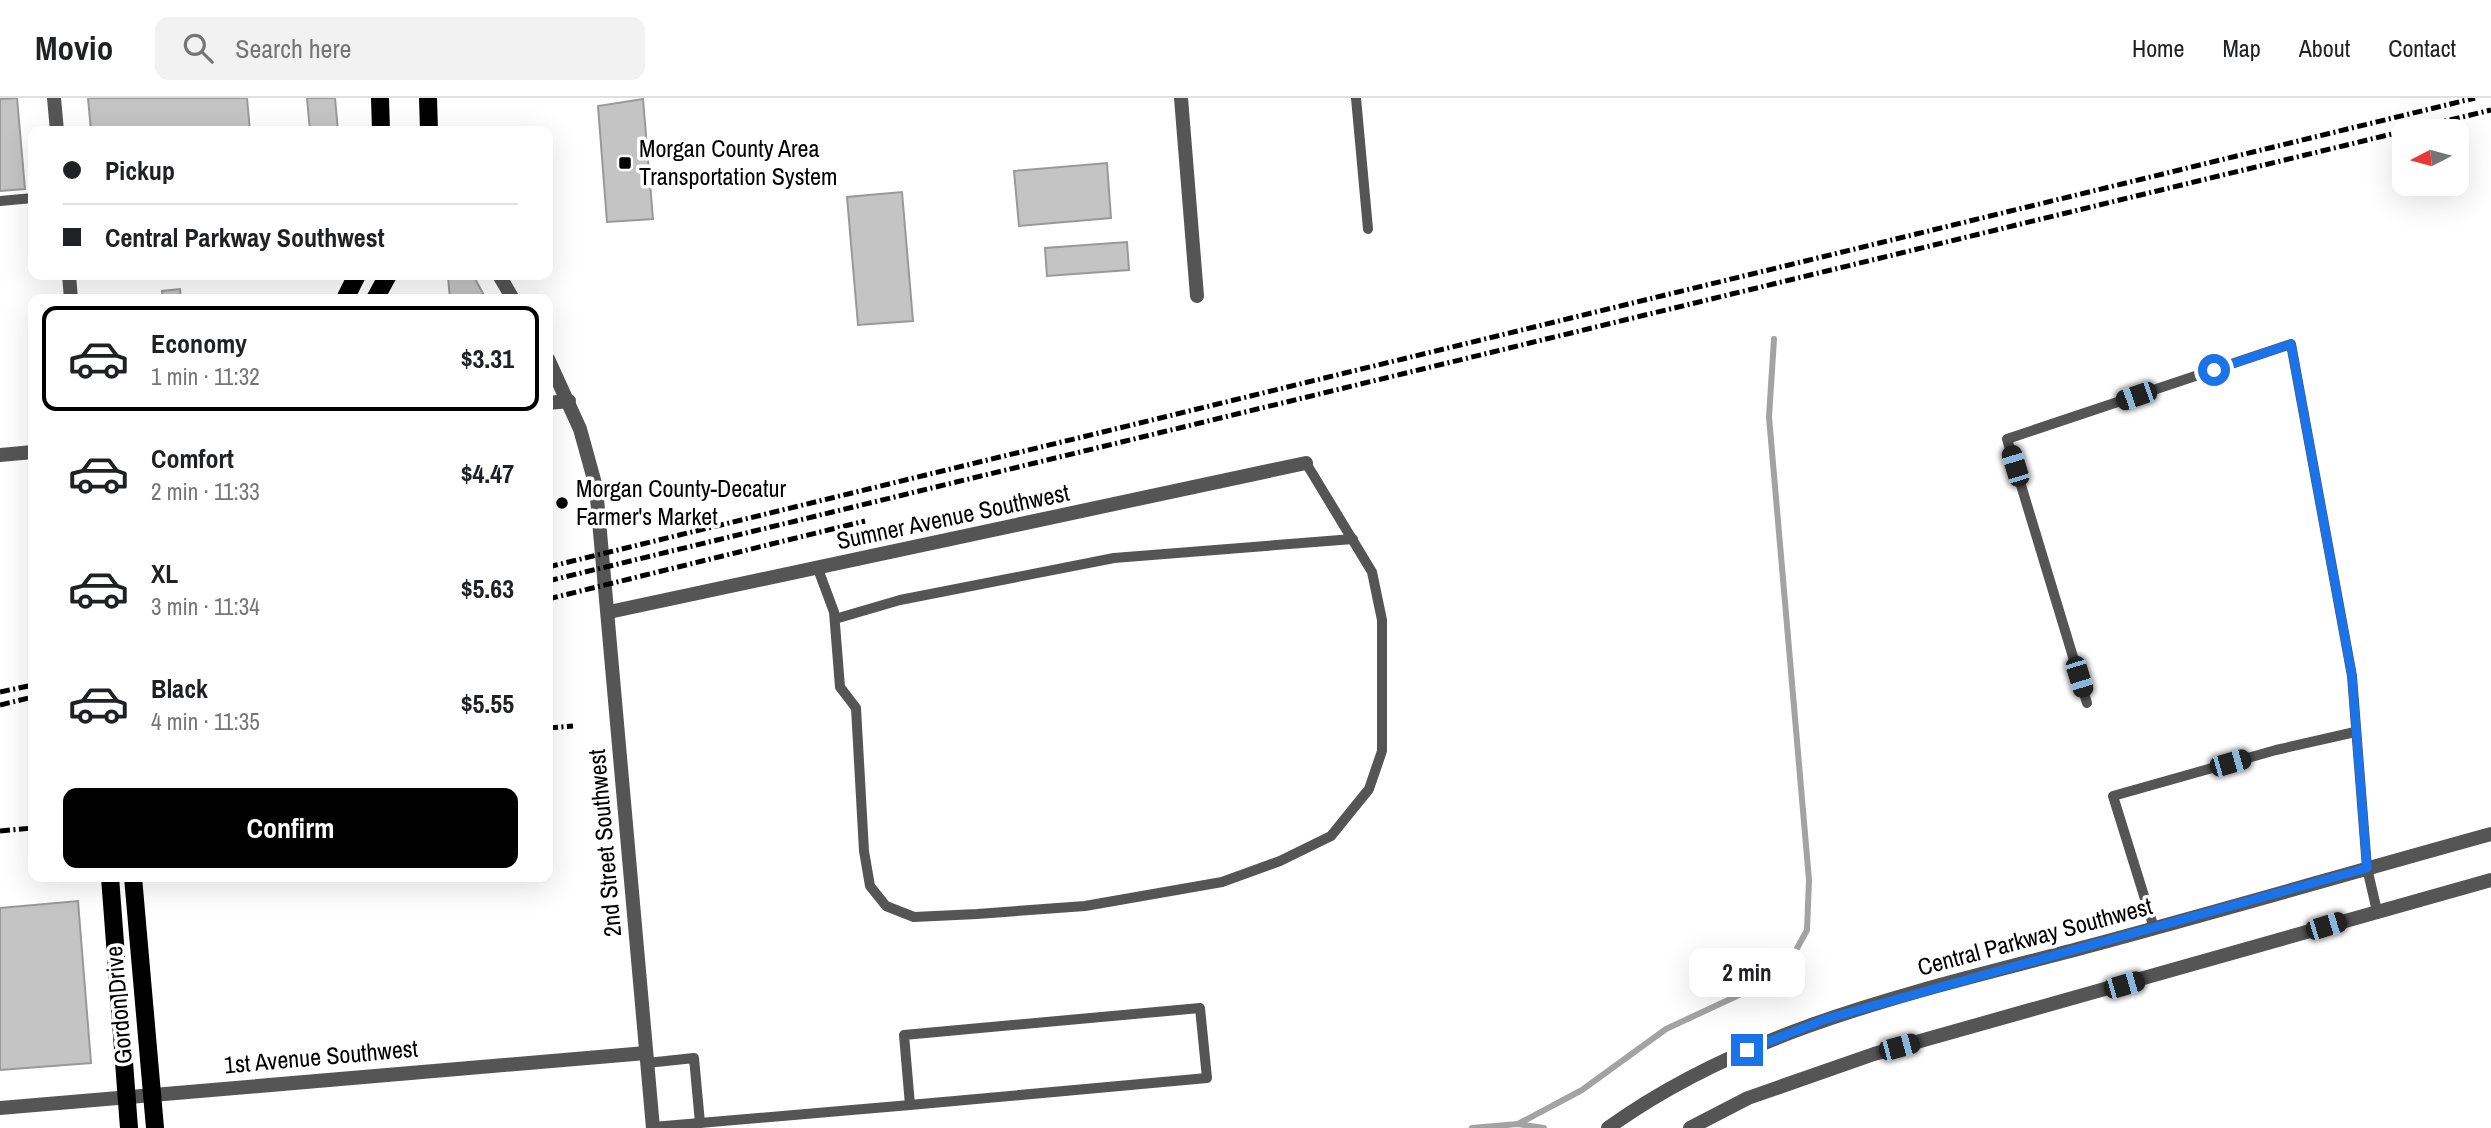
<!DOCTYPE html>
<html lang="en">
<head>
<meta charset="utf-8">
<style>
  body { margin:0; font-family:"Archivo Narrow",sans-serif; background:#f2f2f2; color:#202124; height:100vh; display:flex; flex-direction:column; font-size:26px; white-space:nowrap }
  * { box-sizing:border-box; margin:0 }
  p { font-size:23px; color:#757577 }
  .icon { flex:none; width:38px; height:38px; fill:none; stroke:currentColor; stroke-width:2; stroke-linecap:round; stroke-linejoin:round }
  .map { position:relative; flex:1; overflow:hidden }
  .details { position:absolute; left:28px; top:196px; width:525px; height:588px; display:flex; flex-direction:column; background:#fff; border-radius:14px; box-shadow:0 7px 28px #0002 }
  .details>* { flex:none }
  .top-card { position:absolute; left:28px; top:28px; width:525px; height:154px; border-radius:14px; box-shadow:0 7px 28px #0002; display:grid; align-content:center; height:154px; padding:0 35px; background:#fff }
  .needle { width:46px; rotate:264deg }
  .tools { position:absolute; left:2392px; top:21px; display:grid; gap:14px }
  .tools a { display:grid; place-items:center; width:77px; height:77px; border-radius:14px; background:#fff; box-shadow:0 7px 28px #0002; font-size:35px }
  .end { position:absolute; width:32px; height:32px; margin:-16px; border:9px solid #1a73e8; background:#fff; box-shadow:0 0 0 4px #fff }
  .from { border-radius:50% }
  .bubble { position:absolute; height:49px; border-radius:14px; background:#fff; box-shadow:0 7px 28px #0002; font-size:23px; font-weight:700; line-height:49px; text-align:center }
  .car { position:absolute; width:21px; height:42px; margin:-21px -10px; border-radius:9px; box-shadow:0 0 5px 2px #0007; background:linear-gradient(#222 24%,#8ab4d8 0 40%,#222 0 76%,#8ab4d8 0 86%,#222 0) }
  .top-card b { display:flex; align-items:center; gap:24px; height:66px; font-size:26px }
  .top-card b+b { border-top:2px solid #e0e0e0 }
  .top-card i { width:18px; height:18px; background:#202124 }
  ul { padding:12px 0 0; list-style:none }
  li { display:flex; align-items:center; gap:21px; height:105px; margin:0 14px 10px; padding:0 21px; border:4px solid transparent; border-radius:14px }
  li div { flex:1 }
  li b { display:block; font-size:26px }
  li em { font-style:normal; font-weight:700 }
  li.current { border-color:#000 }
  li>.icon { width:63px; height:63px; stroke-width:1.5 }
  .button { display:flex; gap:14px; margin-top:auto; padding:14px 35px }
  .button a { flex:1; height:80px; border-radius:14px; background:#000; color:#fff; font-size:28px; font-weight:700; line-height:80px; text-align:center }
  header { display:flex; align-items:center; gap:42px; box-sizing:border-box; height:98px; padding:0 35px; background:#fff; border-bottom:2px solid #e0e0e0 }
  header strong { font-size:33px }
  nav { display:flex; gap:38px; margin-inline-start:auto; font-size:24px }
  .search { width:490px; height:63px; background:#f2f2f2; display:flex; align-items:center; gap:18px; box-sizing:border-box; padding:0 24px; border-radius:14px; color:#757577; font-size:26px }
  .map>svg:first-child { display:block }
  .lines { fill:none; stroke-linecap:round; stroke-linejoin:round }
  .stream { stroke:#a3a3a3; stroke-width:6 }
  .building { fill:#c4c4c4; stroke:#999; stroke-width:2 }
  .service { stroke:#555; stroke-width:10 }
  .minor { stroke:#555; stroke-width:14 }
  .tertiary { stroke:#555; stroke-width:14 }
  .primary { stroke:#000; stroke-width:18 }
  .rail { stroke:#000; stroke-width:5; stroke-dasharray:10 3.5 2 3.5; stroke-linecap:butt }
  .route { stroke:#1a73e8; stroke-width:9 }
  .poi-dot { fill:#000; stroke:#fff; stroke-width:2.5 }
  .labels { text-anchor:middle; stroke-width:7; stroke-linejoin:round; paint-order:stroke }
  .poi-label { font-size:24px; fill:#000; stroke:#fff; text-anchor:start }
  .street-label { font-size:24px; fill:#000; stroke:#fff }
</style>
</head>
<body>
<header>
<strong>Movio</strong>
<div class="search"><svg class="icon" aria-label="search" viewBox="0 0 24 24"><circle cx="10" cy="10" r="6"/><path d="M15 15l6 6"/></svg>Search here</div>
<nav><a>Home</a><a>Map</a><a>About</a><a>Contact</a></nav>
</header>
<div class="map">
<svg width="2491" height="1030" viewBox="0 0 2491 1030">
  <rect width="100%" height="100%" fill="#fff"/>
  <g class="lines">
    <g class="stream">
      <polyline points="1518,1026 1582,992 1666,931 1739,897 1789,865 1807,832 1809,782 1769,319 1774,241"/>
      <polyline points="1472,1030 1518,1026 1544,1030"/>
    </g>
  </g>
  <g class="building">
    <polygon points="17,0 25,91 0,93 0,1"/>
    <polygon points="88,0 247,0 250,33 91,33"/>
    <polygon points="307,0 335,0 338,33 310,33"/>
    <polygon points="643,1 653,121 607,124 598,8"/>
    <polygon points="1107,65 1111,120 1019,128 1014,73"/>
    <polygon points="902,94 913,223 858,227 847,99"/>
    <polygon points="1127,144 1129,172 1047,178 1045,150"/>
    <polygon points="473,177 486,201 450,201 448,179"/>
    <polygon points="180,191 181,201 163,201 162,193"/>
    <polygon points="78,803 91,965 0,972 0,810"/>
  </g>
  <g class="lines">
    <g class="service">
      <polyline points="1356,0 1368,131"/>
      <polyline points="0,103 33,100"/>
      <polyline points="818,471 834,514 840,589 856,610 864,753 870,788 886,808 914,819 977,816 1085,808 1222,784 1280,763 1331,738 1369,691 1382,653 1382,522 1372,474 1306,365"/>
      <polyline points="835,521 900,502 1114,460 1353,441"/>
      <polyline points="2087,605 2007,341 2291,246 2352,578 2367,770 2377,813"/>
      <polyline points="2154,830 2113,698 2276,652 2355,634"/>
      <polyline points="647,965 694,960 700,1025"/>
      <polyline points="653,1029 910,1007 904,937 1200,910 1207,980 910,1007"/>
    </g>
    <g class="minor">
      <polyline points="54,0 57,33"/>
      <polyline points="1181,0 1197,198"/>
      <polyline points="69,177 71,201"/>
      <polyline points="548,305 569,303"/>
      <polyline points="0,357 33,354"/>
      <polyline points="609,514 1306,365"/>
      <polyline points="0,1010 646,955"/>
    </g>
    <g class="tertiary">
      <polyline points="499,177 513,201"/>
      <polyline points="548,261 580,331 596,389 653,1030"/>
      <path d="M1608 1030C1749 928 1924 892 2089 848 2223 812 2357 773 2491 736"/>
      <polyline points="1690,1030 1748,1000 1874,956 2491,782"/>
    </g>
    <g class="primary">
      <polyline points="380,0 381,33"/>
      <polyline points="428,0 429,33"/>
      <polyline points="345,201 357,177"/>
      <polyline points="375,201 388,177"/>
      <polyline points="110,779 129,1030"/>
      <polyline points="133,779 155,1030"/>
    </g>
    <g class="rail">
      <polyline points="548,469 2475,0"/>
      <polyline points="548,483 2491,12"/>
      <polyline points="548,501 865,423"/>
      <polyline points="0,594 33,587"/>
      <polyline points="0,607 33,599"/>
      <polyline points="548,630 573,628"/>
      <polyline points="0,733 33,730"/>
    </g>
  </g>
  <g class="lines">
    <polyline class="route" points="1747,952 1826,921 2367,770 2352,578 2291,246 2214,272"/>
  </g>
  <g class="poi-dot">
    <rect x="618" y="58" width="14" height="14" rx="3.5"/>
    <circle cx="562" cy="405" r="7"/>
  </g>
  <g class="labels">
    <g class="poi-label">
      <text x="639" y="59">Morgan County Area<tspan x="639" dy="28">Transportation System</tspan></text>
      <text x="576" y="399">Morgan County-Decatur<tspan x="576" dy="28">Farmer's Market</tspan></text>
    </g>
    <g class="street-label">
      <text transform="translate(953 419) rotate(-12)" y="8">Sumner Avenue Southwest</text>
      <text transform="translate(605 745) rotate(-95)" y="8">2nd Street Southwest</text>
      <text transform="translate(2035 839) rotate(-15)" y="8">Central Parkway Southwest</text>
      <text transform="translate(119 907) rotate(-95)" y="8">Gordon Drive</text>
      <text transform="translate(321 959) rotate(-5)" y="8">1st Avenue Southwest</text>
    </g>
  </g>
</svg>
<div class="tools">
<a><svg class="needle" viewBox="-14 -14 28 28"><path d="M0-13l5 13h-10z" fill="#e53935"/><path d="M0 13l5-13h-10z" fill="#757577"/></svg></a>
</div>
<i class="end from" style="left:2214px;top:272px"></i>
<i class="end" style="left:1747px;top:952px"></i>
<div class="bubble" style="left:1689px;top:850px;width:116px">2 min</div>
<i class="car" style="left:2136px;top:298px;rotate:251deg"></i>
<i class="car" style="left:2015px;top:368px;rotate:343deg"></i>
<i class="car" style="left:2079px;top:579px;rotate:163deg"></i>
<i class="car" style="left:2230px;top:665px;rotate:74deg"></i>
<i class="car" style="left:2326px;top:828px;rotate:73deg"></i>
<i class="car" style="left:2124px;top:887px;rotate:74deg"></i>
<i class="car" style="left:1899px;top:949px;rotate:75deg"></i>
<div class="top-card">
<b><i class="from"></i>Pickup</b>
<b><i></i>Central Parkway Southwest</b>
</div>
<section class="details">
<ul>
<li class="current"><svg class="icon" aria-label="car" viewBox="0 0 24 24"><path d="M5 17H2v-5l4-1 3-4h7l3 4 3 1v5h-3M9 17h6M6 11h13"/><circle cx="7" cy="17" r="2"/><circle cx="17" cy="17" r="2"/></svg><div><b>Economy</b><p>1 min · 11:32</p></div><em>$3.31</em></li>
<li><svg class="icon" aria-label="car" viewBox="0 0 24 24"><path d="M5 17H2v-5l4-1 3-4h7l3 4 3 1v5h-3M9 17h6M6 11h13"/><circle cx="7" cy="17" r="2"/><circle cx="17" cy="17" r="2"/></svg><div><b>Comfort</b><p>2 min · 11:33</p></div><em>$4.47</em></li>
<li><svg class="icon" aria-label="car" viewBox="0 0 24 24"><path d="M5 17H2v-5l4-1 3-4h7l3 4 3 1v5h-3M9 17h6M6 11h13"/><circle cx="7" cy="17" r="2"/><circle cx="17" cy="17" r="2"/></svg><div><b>XL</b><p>3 min · 11:34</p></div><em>$5.63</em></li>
<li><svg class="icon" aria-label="car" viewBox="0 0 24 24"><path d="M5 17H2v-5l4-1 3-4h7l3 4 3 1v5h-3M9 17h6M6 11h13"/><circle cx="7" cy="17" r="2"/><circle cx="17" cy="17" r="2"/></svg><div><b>Black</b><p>4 min · 11:35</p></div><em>$5.55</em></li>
</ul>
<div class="button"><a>Confirm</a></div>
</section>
</div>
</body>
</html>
